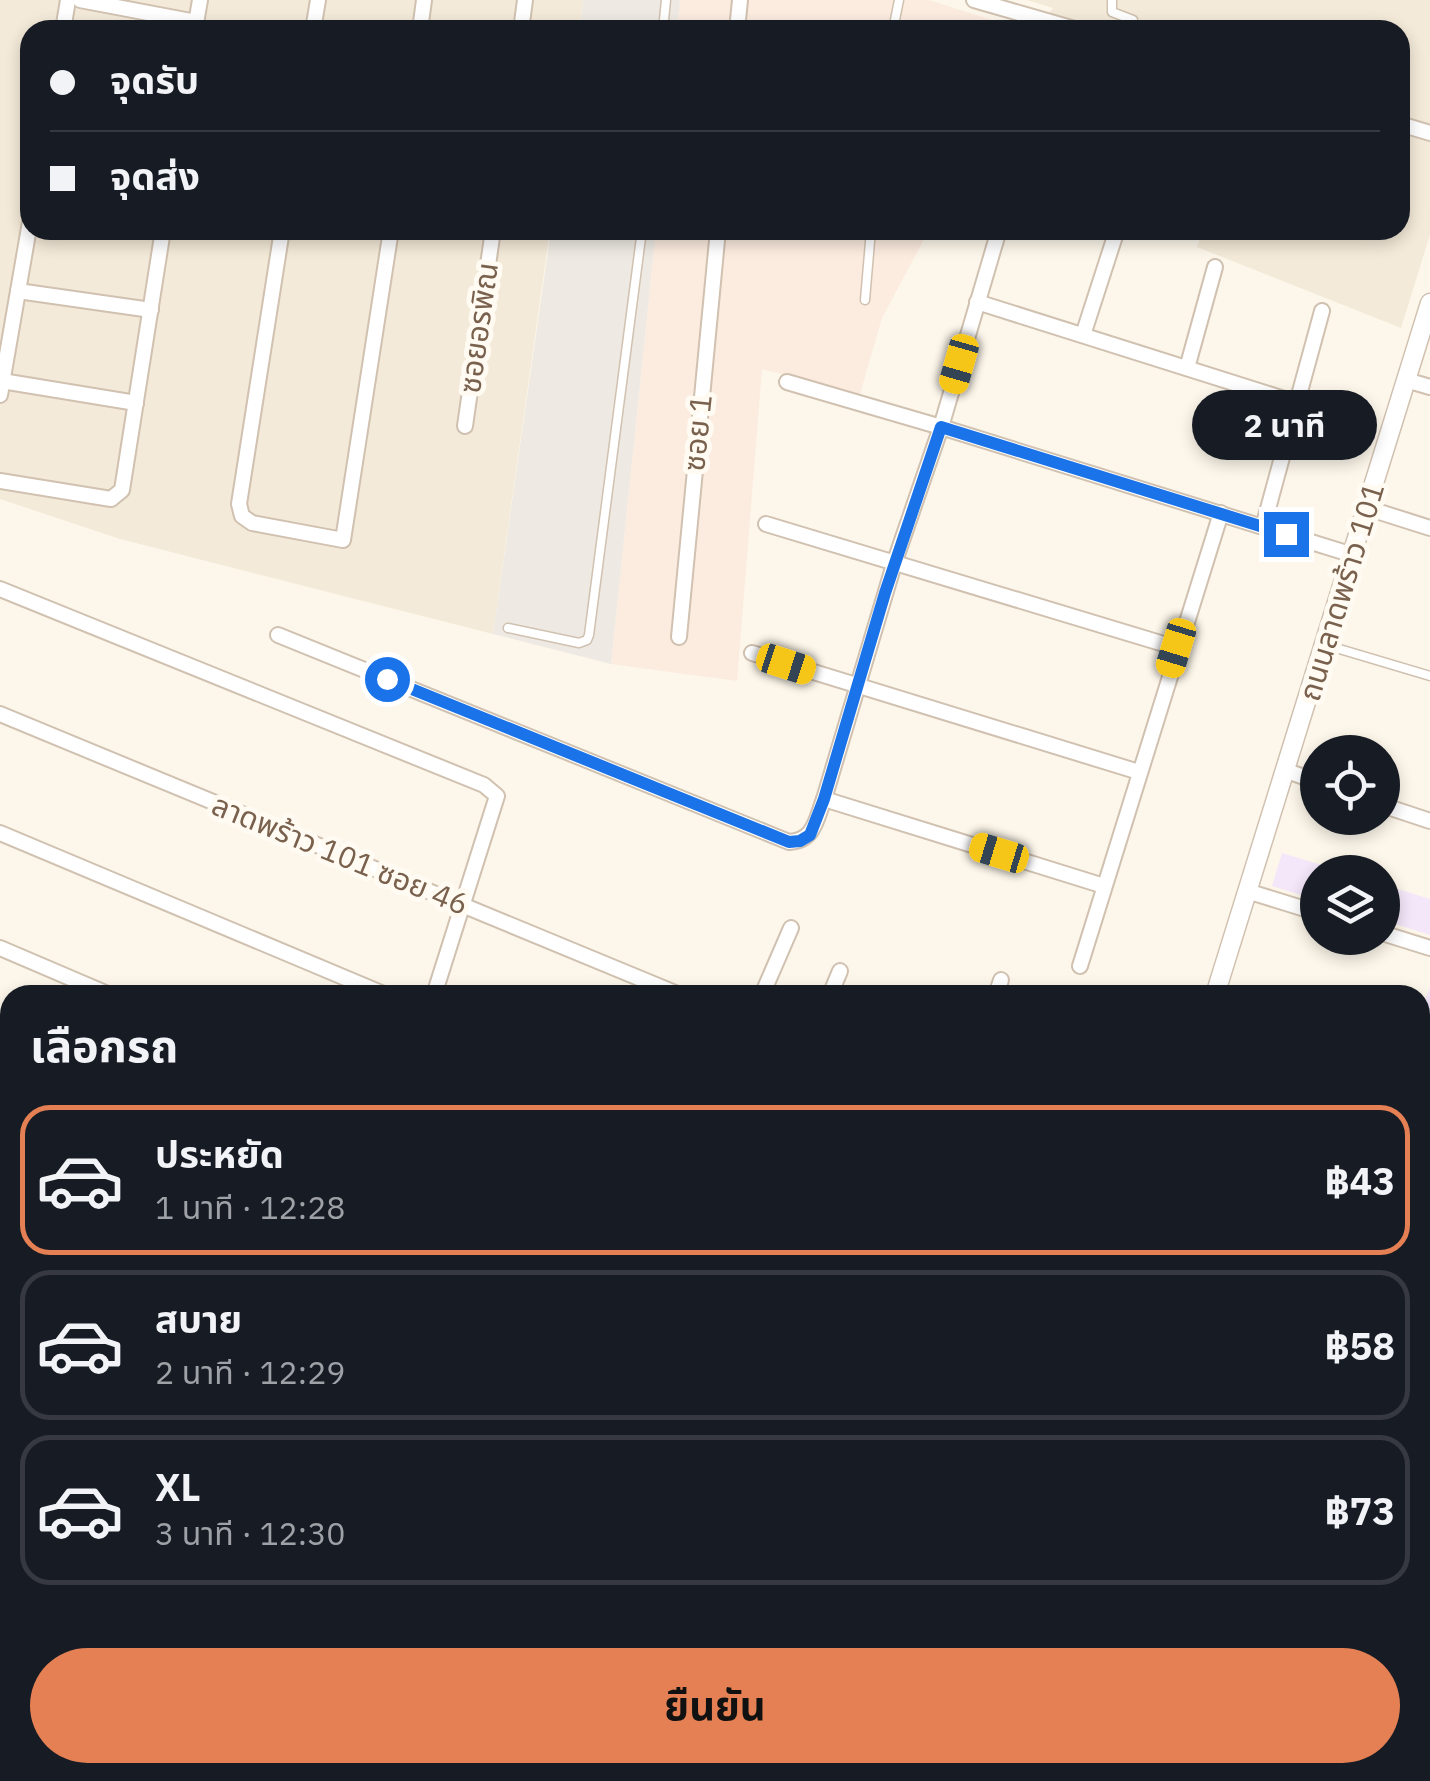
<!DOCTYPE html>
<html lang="th">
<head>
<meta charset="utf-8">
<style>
  body { margin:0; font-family:"IBM Plex Sans","Noto Sans Thai",sans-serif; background:#242831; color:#f1f3f6; height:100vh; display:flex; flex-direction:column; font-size:38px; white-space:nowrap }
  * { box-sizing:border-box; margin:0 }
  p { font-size:32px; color:#9ea1a6 }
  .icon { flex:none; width:55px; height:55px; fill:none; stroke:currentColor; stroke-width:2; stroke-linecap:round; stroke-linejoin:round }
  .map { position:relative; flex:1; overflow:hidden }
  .side { position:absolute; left:0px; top:985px; width:1430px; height:798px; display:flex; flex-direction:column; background:#171b24; border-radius:30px 30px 0 0; box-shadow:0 5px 15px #0003 }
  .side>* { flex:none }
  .guide { position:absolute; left:20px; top:20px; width:1390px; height:220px; border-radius:30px; box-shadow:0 5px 15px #0003; display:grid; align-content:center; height:220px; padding:0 30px; background:#171b24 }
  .buttons { position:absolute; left:1300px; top:735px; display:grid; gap:20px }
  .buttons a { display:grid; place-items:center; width:100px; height:100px; border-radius:50%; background:#171b24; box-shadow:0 5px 15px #0003; font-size:50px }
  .end { position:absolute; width:45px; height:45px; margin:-22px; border:12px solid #1a73e8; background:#fff; box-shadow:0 0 0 5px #fff }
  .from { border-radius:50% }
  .bubble { position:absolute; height:70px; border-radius:35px; background:#171b24; box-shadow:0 5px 15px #0003; font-size:32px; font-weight:700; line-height:70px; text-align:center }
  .car { position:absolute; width:30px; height:60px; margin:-30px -15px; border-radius:12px; box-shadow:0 0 8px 2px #0007; background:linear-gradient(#f5c518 24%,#345 0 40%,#f5c518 0 76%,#345 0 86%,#f5c518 0) }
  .guide b { display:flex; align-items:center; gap:35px; height:95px; font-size:38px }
  .guide b+b { border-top:2px solid #363941 }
  .guide i { width:25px; height:25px; background:#f1f3f6 }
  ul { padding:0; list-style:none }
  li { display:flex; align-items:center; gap:30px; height:150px; margin:0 20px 15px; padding:0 10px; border:5px solid #363941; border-radius:30px }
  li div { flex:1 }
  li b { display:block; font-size:38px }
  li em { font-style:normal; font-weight:700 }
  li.on { border-color:#e48053 }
  li>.icon { width:90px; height:90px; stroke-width:1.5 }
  h2 { padding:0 30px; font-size:45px; line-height:120px }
  .button { display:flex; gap:20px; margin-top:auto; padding:20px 30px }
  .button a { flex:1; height:115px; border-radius:60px; background:#e48053; color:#111; font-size:40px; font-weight:700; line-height:115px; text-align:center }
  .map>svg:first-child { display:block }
  .residential { fill:#f4ead9 }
  .commercial { fill:#fcebdf }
  .industrial { fill:#eeeae3 }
  .education { fill:#f4e7f9 }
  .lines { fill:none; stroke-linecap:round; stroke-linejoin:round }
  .canal { stroke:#bfdee7; stroke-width:18 }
  .building { fill:#f2dac3 }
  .service-casing { stroke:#d0c1b0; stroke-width:11 }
  .minor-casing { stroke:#d0c1b0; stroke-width:18 }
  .tertiary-casing { stroke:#d0c1b0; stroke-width:21 }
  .service { stroke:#fff; stroke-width:8 }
  .minor { stroke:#fff; stroke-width:14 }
  .tertiary { stroke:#fff; stroke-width:18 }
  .route { stroke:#1a73e8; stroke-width:12 }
  .labels { text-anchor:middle; stroke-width:10; stroke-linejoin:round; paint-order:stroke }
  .street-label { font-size:30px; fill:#79614d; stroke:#fffbf2 }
</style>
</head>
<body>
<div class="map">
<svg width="1430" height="1781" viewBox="0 0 1430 1781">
  <rect width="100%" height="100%" fill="#fdf7eb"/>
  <g class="residential">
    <polygon points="0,0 583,0 579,30 30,30 30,230 550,230 493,634 120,539 0,499"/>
    <polygon points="1027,0 1430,0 1430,235 1401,328 1197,247 1203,230 1400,230 1400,30 1036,30 1053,8"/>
    <polygon points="0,1259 10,1263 10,1549 0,1545"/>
  </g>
  <g class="commercial">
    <polygon points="680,0 929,0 1023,30 677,30"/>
    <polygon points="656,230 929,230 882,318 860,394 762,369 737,681 611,664"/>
  </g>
  <g class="industrial">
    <polygon points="583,0 680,0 677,30 579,30"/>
    <polygon points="551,230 656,230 611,664 493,634"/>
  </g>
  <g class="education">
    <polygon points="1282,853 1345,872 1318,872 1317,900 1272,886"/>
    <polygon points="1382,884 1430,899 1430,935 1383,920"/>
    <polygon points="1430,987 1430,1781 1354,1781 1357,1773 1420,1772 1420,1012"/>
  </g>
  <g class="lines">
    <polyline class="canal" points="916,1781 920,1772"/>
  </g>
  <polygon class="building" points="1357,1772 1400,1772 1397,1781 1354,1781"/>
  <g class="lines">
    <defs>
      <g id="service">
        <polyline points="1112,0 1112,12 1133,20 1132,30"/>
        <polyline points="663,30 666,0"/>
        <polyline points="893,30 899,0"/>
        <polyline points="865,300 871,230"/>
        <polyline points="508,628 579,643 587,640 589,635 642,230"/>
        <polyline points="1326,645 1430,676"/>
        <polyline points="1420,1363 1430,1358"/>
        <polyline points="1420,1411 1430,1416"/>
        <polyline points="1420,1646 1430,1623"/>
        <polyline points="1420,1714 1430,1716"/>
        <polyline points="222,1772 244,1781"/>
      </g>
      <g id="minor">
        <polyline points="80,0 196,22"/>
        <polyline points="974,0 1078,30"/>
        <polyline points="195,29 200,0"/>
        <polyline points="63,30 68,0"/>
        <polyline points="313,30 318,0"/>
        <polyline points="420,30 424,0"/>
        <polyline points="521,30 525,0"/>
        <polyline points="737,30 740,0"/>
        <polyline points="1400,124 1430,133"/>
        <polyline points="282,230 239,504 242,516 252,523 343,540 391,230"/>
        <polyline points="18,291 151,310"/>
        <polyline points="977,302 1297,403"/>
        <polyline points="1083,335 1117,230"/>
        <polyline points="1187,368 1215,267"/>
        <polyline points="1406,380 1430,387"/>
        <polyline points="2,381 136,403"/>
        <polyline points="787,382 941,427 1353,555"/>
        <polyline points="0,395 30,222"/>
        <polyline points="465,426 493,230"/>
        <polyline points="0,481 111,499 122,490 163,230"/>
        <polyline points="1367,508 1430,528"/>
        <polyline points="766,524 1177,648"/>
        <polyline points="1263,527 1322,311"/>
        <polyline points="0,589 484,785 497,796 434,995"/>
        <path d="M278 635 789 842C814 841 816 820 824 799L895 561 941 427 999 230"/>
        <polyline points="679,637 718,230"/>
        <polyline points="752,653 1139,772"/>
        <polyline points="0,714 680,995"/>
        <polyline points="1287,771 1318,782"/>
        <polyline points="824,799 1104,886"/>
        <polyline points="1382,805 1430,821"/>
        <polyline points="0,833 386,995"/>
        <polyline points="1250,892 1318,913"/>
        <polyline points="1382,933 1430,948"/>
        <polyline points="0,948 110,995"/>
        <polyline points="1080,966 1221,513"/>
        <polyline points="762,995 791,928"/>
        <polyline points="830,995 840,971"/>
        <polyline points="996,995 1001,980"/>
        <polyline points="0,1091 10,1095"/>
        <polyline points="0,1235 10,1239"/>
        <polyline points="0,1263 10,1267"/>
        <polyline points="0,1381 10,1385"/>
        <polyline points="0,1487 10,1491"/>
        <polyline points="0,1607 10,1610"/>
        <polyline points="458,1772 482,1781"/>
      </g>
      <g id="tertiary">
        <polyline points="1215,995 1430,303"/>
        <polyline points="938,1781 941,1772"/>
      </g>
    </defs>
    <use href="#service" class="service-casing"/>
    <use href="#minor" class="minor-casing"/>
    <use href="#tertiary" class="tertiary-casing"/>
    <use href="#service" class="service"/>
    <use href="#minor" class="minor"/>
    <use href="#tertiary" class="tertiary"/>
  </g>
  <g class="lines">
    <polyline class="route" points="387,679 789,842 800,841 810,835 824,799 885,593 941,427 1286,534"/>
  </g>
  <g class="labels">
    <g class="street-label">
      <text transform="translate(479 328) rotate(-82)" y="10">ซอยอรพิณ</text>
      <text transform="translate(698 433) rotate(-84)" y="10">ซอย 1</text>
      <text transform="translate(1342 592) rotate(-73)" y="10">ถนนลาดพร้าว 101</text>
      <text transform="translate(340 855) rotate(22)" y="10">ลาดพร้าว 101 ซอย 46</text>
    </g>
  </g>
</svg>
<div class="buttons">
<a><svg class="icon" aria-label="locate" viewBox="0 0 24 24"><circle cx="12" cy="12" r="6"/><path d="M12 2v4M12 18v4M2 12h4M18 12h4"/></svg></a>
<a><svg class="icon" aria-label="layers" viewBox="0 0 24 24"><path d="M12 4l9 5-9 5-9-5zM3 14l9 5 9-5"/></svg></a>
</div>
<i class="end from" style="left:387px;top:679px"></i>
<i class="end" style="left:1286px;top:534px"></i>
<div class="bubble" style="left:1192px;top:390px;width:185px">2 นาที</div>
<i class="car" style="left:959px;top:364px;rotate:196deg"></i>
<i class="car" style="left:1176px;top:648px;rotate:197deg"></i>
<i class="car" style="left:786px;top:664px;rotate:108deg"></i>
<i class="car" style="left:999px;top:853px;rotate:287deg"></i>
<div class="guide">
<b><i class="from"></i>จุดรับ</b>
<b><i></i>จุดส่ง</b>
</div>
<section class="side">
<h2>เลือกรถ</h2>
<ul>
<li class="on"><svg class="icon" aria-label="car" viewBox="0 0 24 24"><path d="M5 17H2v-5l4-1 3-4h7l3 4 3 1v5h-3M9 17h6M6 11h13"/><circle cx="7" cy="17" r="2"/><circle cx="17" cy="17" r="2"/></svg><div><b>ประหยัด</b><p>1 นาที · 12:28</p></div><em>฿43</em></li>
<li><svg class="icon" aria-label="car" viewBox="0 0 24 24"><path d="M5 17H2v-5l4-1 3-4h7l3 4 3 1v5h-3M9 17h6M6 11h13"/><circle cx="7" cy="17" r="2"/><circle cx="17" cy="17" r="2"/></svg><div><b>สบาย</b><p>2 นาที · 12:29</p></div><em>฿58</em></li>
<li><svg class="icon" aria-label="car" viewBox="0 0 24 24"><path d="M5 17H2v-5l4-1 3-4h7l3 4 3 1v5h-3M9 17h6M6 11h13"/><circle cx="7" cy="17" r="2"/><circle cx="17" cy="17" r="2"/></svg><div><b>XL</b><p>3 นาที · 12:30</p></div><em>฿73</em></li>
</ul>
<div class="button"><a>ยืนยัน</a></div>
</section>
</div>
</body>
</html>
